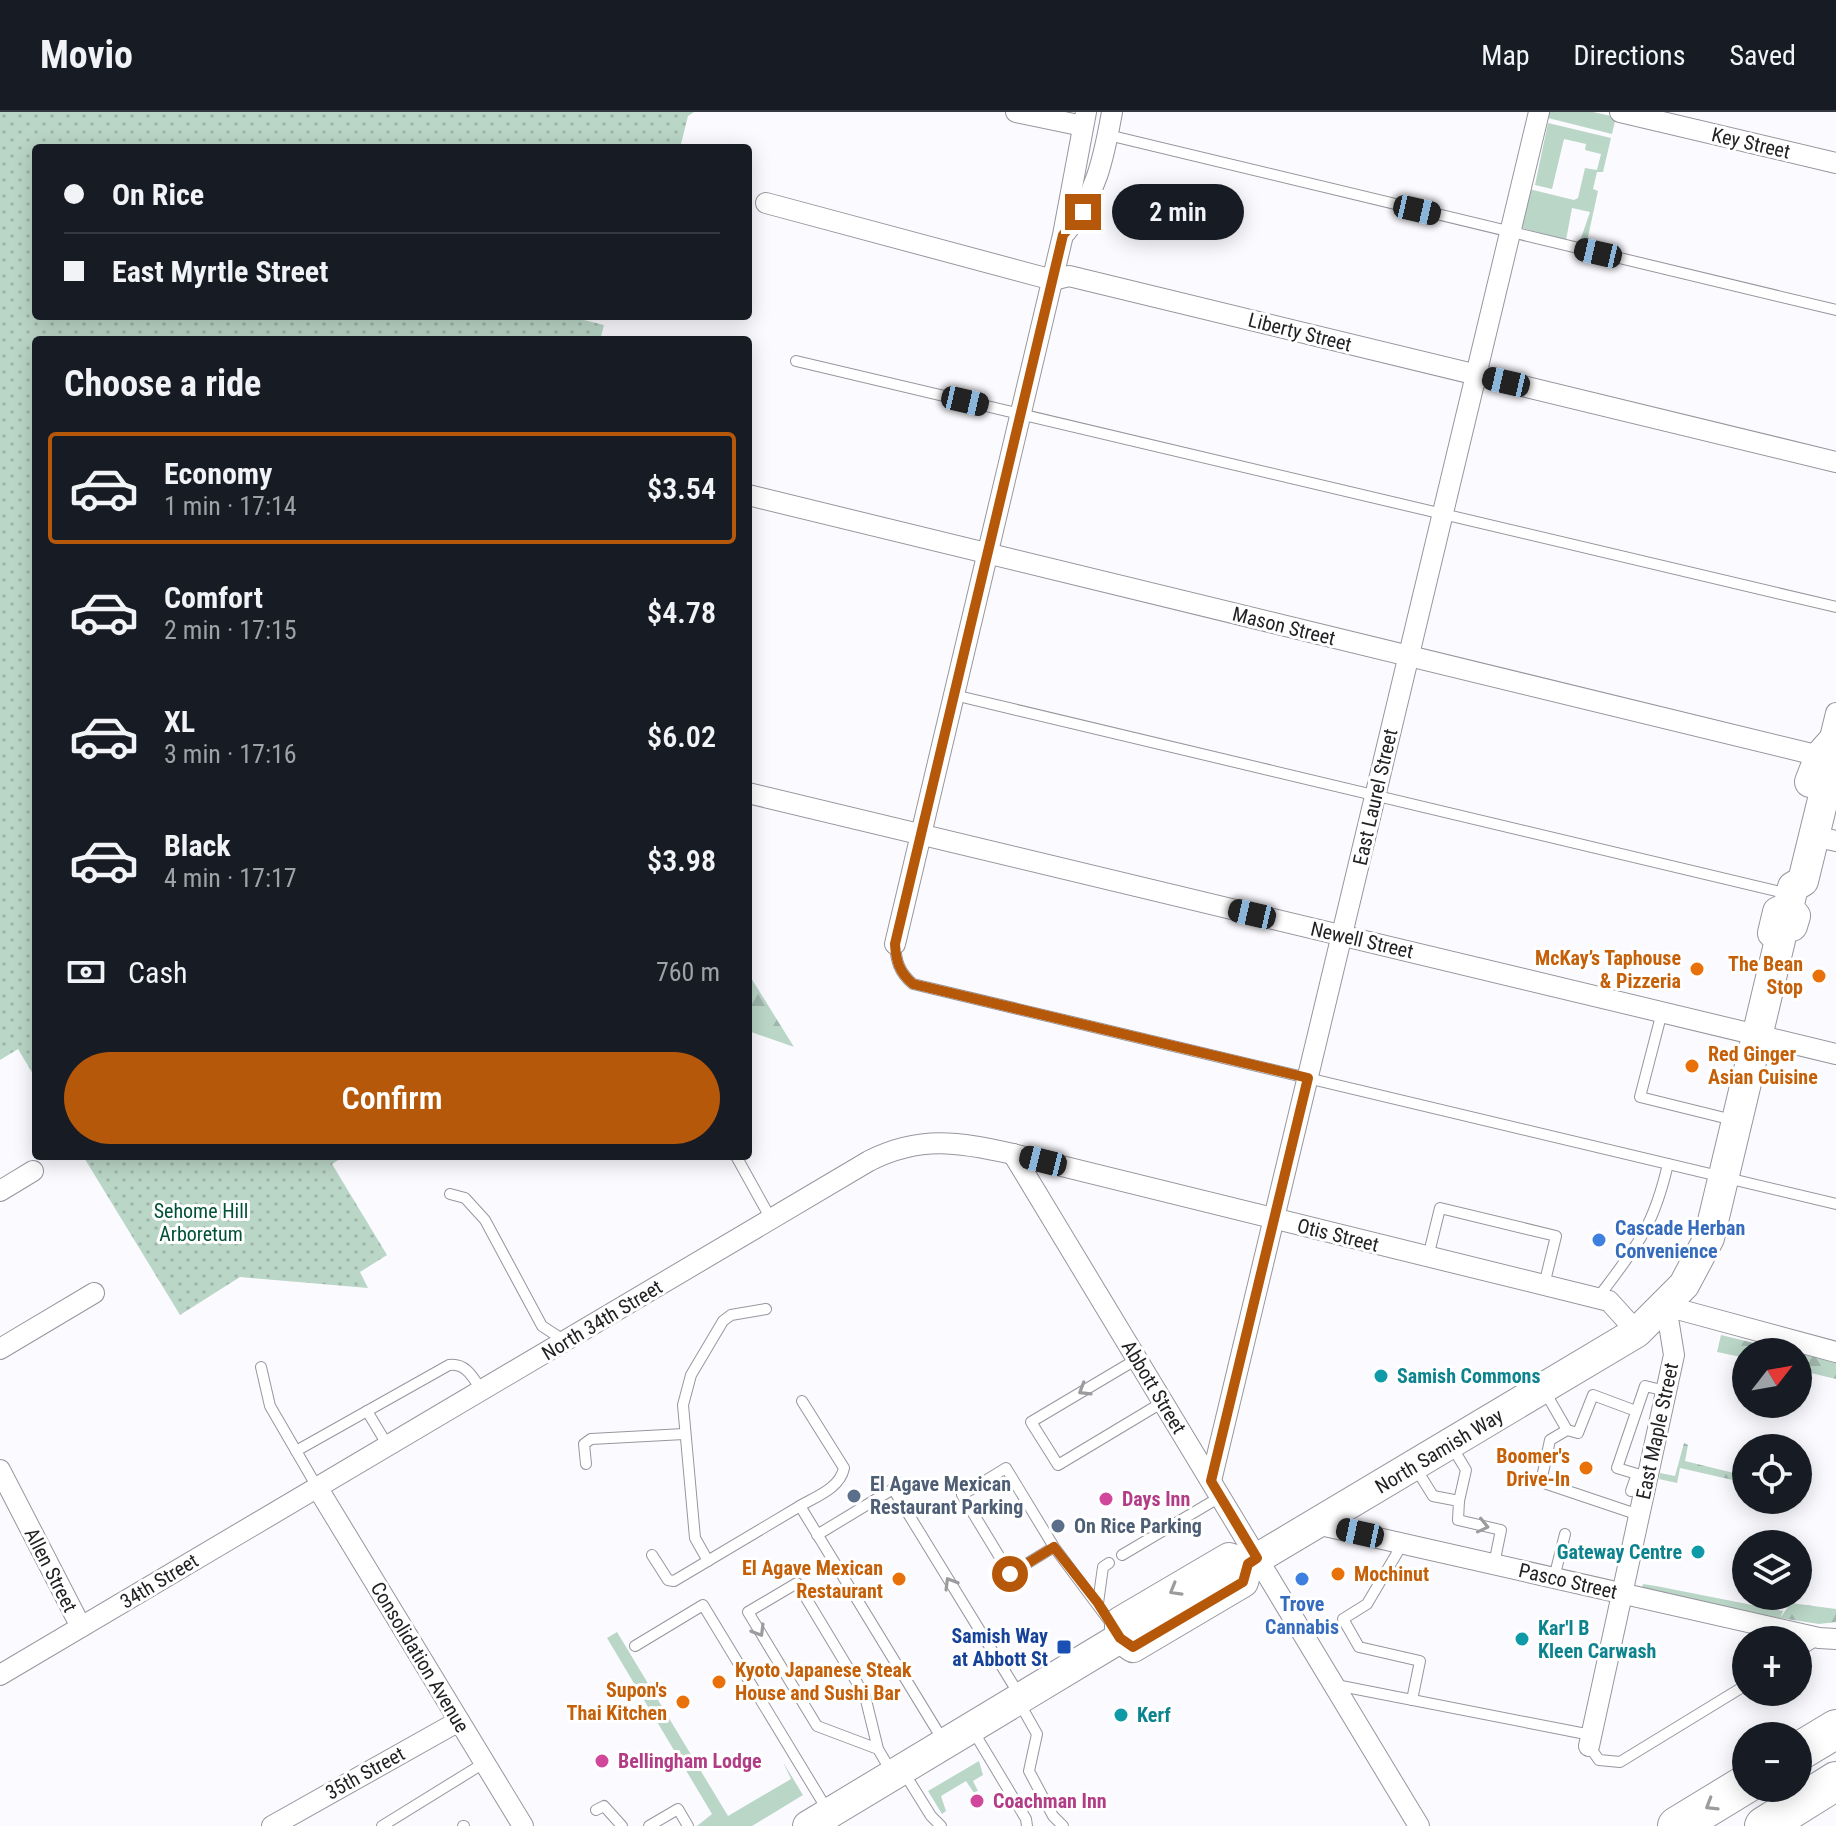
<!DOCTYPE html>
<html lang="en">
<head>
<meta charset="utf-8">
<style>
  body { margin:0; font-family:"Roboto Condensed",sans-serif; background:#242831; color:#f1f3f6; height:100vh; display:flex; flex-direction:column; font-size:30px; white-space:nowrap }
  * { box-sizing:border-box; margin:0 }
  p { font-size:26px; color:#9ea1a6 }
  .icon { flex:none; width:44px; height:44px; fill:none; stroke:currentColor; stroke-width:2; stroke-linecap:round; stroke-linejoin:round }
  .map { position:relative; flex:1; overflow:hidden }
  .sheet { position:absolute; left:32px; top:224px; width:720px; height:824px; display:flex; flex-direction:column; background:#171b24; border-radius:8px; box-shadow:0 4px 20px #0003 }
  .sheet>* { flex:none }
  .hud { position:absolute; left:32px; top:32px; width:720px; height:176px; border-radius:8px; box-shadow:0 4px 20px #0003; display:grid; align-content:center; height:176px; padding:0 32px; background:#171b24 }
  .needle { width:52px; rotate:59deg }
  .tools { position:absolute; left:1732px; top:1226px; display:grid; gap:16px }
  .tools a { display:grid; place-items:center; width:80px; height:80px; border-radius:50%; background:#171b24; box-shadow:0 4px 20px #0003; font-size:40px }
  .end { position:absolute; width:36px; height:36px; margin:-18px; border:10px solid #b65809; background:#fff; box-shadow:0 0 0 4px #fff }
  .from { border-radius:50% }
  .bubble { position:absolute; height:56px; border-radius:28px; background:#171b24; box-shadow:0 4px 20px #0003; font-size:26px; font-weight:600; line-height:56px; text-align:center }
  .car { position:absolute; width:24px; height:48px; margin:-24px -12px; border-radius:10px; box-shadow:0 0 6px 2px #0007; background:linear-gradient(#222 24%,#8ab4d8 0 40%,#222 0 76%,#8ab4d8 0 86%,#222 0) }
  .hud b { display:flex; align-items:center; gap:28px; height:76px; font-size:30px }
  .hud b+b { border-top:2px solid #363941 }
  .hud i { width:20px; height:20px; background:#f1f3f6 }
  ul { padding:0; list-style:none }
  li { display:flex; align-items:center; gap:24px; height:112px; margin:0 16px 12px; padding:0 16px; border:4px solid transparent; border-radius:8px }
  li div { flex:1 }
  li b { display:block; font-size:30px }
  li em { font-style:normal; font-weight:600 }
  li.on { border-color:#b65809 }
  li>.icon { width:72px; height:72px; stroke-width:1.5 }
  h2 { padding:0 32px; font-size:36px; line-height:96px }
  .pay { display:flex; align-items:center; gap:20px; height:88px; padding:0 32px; font-size:30px }
  .pay p { margin-inline-start:auto }
  .cta { display:flex; gap:16px; margin-top:auto; padding:16px 32px }
  .cta a { flex:1; height:92px; border-radius:48px; background:#b65809; color:#fff; font-size:32px; font-weight:600; line-height:92px; text-align:center }
  header { display:flex; align-items:center; gap:48px; box-sizing:border-box; height:112px; padding:0 40px; background:#171b24; border-bottom:2px solid #363941 }
  header strong { font-size:38px }
  nav { display:flex; gap:44px; margin-inline-start:auto; font-size:28px }
  .map>svg:first-child { display:block }
  .green { fill:#bad6c7 }
  .forest { fill:url(#forest-firs) }
  .park { fill:url(#park-dots) }
  .lines { fill:none; stroke-linecap:round; stroke-linejoin:round }
  .lane-casing { stroke:#96969e; stroke-width:12 }
  .street-casing { stroke:#96969e; stroke-width:22 }
  .secondary-casing { stroke:#96969e; stroke-width:32 }
  .highway-casing { stroke:#96969e; stroke-width:40 }
  .lane { stroke:#fff; stroke-width:10 }
  .street { stroke:#fff; stroke-width:20 }
  .secondary { stroke:#fff; stroke-width:30 }
  .highway { stroke:#fff; stroke-width:38 }
  .oneway { stroke:#9c9c9d }
  .route { stroke:#b65809; stroke-width:10 }
  .food-dot { fill:#e8710a; stroke:#fff; stroke-width:3 }
  .shop-dot { fill:#3f7fe0; stroke:#fff; stroke-width:3 }
  .culture-dot { fill:#0f9aa8; stroke:#fff; stroke-width:3 }
  .service-dot { fill:#5c6f8a; stroke:#fff; stroke-width:3 }
  .hotel-dot { fill:#d1479c; stroke:#fff; stroke-width:3 }
  .transit-dot { fill:#1a4fb4; stroke:#fff; stroke-width:3 }
  .labels { text-anchor:middle; stroke-width:6; stroke-linejoin:round; paint-order:stroke }
  .street-label { font-size:20px; fill:#222225; stroke:#fff }
  .food-label { font-size:20px; font-weight:bold; fill:#c56008; stroke:#fff; text-anchor:end }
  .park-label { font-size:20px; fill:#005135; stroke:#fff }
  .shop-label { font-size:20px; font-weight:bold; fill:#366cbe; stroke:#fff; text-anchor:start }
  .culture-label { font-size:20px; font-weight:bold; fill:#0d838f; stroke:#fff; text-anchor:start }
  .service-label { font-size:20px; font-weight:bold; fill:#4e5e75; stroke:#fff; text-anchor:start }
  .hotel-label { font-size:20px; font-weight:bold; fill:#b23c85; stroke:#fff; text-anchor:start }
  .transit-label { font-size:20px; font-weight:bold; fill:#164399; stroke:#fff; text-anchor:end }
</style>
</head>
<body>
<header>
<strong>Movio</strong>
<nav><a>Map</a><a>Directions</a><a>Saved</a></nav>
</header>
<div class="map">
<svg width="1836" height="1714" viewBox="0 0 1836 1714">
  <defs>
    <pattern id="forest-firs" width="22" height="20" patternUnits="userSpaceOnUse" patternTransform="scale(2)"><rect width="22" height="20" fill="#bad6c7"/><path d="M5 1l3.5 6h-7zM16 11l3.5 6h-7z" fill="#a0b7ab"/></pattern>
    <pattern id="park-dots" width="8" height="8" patternUnits="userSpaceOnUse" patternTransform="scale(2)"><rect width="8" height="8" fill="#bad6c7"/><path d="M2 2h.1M6 6h.1" fill="none" stroke="#a0b7ab" stroke-width="1.8" stroke-linecap="round"/></pattern>
  </defs>
  <rect width="100%" height="100%" fill="#fbfbff"/>
  <g class="green">
    <polygon points="1545,0 1593,0 1616,5 1612,22 1544,5"/>
    <polygon points="1548,11 1611,26 1603,60 1597,60 1593,77 1598,79 1586,134 1579,132 1590,100 1572,96 1566,128 1522,116 1529,77 1574,88 1578,86 1585,56 1597,58 1601,42 1585,38 1586,32 1564,27 1552,77 1535,73"/>
    <polygon points="1643,1472 1656,1474 1783,1499 1780,1506 1702,1493 1642,1476"/>
    <polygon points="617,1520 728,1704 791,1667 783,1650 803,1683 752,1714 697,1714 712,1702 607,1526"/>
    <polygon points="979,1649 983,1663 973,1669 978,1679 974,1681 966,1669 941,1684 946,1699 942,1702 928,1679"/>
  </g>
  <g class="forest">
    <polygon points="748,861 794,935 748,919"/>
    <polygon points="1721,1223 1792,1240 1746,1240 1746,1246 1717,1240"/>
    <polygon points="1798,1241 1836,1250 1836,1267 1798,1258"/>
    <polygon points="1684,1331 1688,1333 1685,1349 1746,1364 1746,1371 1680,1356 1677,1371 1659,1367 1660,1361 1675,1364"/>
    <polygon points="1791,1491 1836,1497 1836,1510 1819,1512 1780,1506"/>
  </g>
  <g class="park">
    <polygon points="0,0 694,0 688,4 680,36 36,36 36,204 568,204 604,213 600,228 36,228 36,967 18,937 0,948"/>
    <polygon points="83,1044 345,1044 332,1052 387,1143 360,1160 368,1176 240,1165 180,1203"/>
  </g>
  <g class="lines">
    <defs>
      <g id="lane">
        <polyline points="1108,23 1836,198"/>
        <polyline points="796,249 1836,495"/>
        <polyline points="954,583 1789,782"/>
        <path d="M895 832C896 849 899 860 913 872L1836 1092"/>
        <polyline points="1662,900 1640,985 1733,1008"/>
        <polyline points="736,1044 771,1107"/>
        <polyline points="450,1082 465,1086 485,1108 542,1214 565,1229"/>
        <polyline points="1428,1145 1440,1096 1556,1124 1544,1173"/>
        <path d="M1597 1187C1636 1135 1653 1117 1668 1052"/>
        <polyline points="1137,1247 1031,1310 1058,1353 1163,1290"/>
        <polyline points="261,1255 270,1294 317,1375"/>
        <polyline points="1544,1278 1567,1318"/>
        <path d="M802 1289 844 1356C840 1376 817 1384 800 1394L944 1630"/>
        <polyline points="367,1299 388,1334"/>
        <polyline points="1636,1299 1593,1283 1578,1321 1567,1318 1550,1328 1541,1370 1639,1403"/>
        <polyline points="1451,1333 1466,1358 1459,1389"/>
        <path d="M296 1339 449 1253C467 1251 473 1266 482 1279"/>
        <polyline points="586,1352 584,1332 591,1327 684,1322"/>
        <polyline points="1415,1355 1433,1384 1459,1389 1458,1408 1501,1418 1494,1452"/>
        <polyline points="1647,1365 1617,1356 1645,1274 1666,1279"/>
        <polyline points="1631,1379 1637,1362"/>
        <polyline points="817,1423 893,1377 1020,1584"/>
        <polyline points="1403,1431 1367,1492 1343,1507 1359,1535 1420,1549 1412,1588"/>
        <polyline points="1054,1435 1010,1462 962,1383 1006,1356 1054,1435 1113,1514"/>
        <polyline points="652,1443 668,1468 674,1469 800,1394"/>
        <polyline points="1122,1443 1220,1385"/>
        <polyline points="708,1449 695,1426 683,1293 691,1263 723,1209 731,1203 766,1197"/>
        <polyline points="1554,1466 1565,1422"/>
        <polyline points="1098,1491 1103,1455 1109,1451"/>
        <polyline points="635,1534 703,1493 828,1699"/>
        <polyline points="1798,1540 1817,1528"/>
        <polyline points="1336,1573 1591,1623"/>
        <polyline points="1020,1592 1037,1622 1029,1659 1053,1704 1063,1714"/>
        <polyline points="972,1617 1026,1707 1027,1714"/>
        <polyline points="1589,1634 1599,1648 1620,1650 1746,1573"/>
        <polyline points="878,1637 817,1614 748,1500 797,1471 865,1584 878,1637 892,1661"/>
        <polyline points="903,1659 931,1704 941,1714"/>
        <polyline points="596,1698 604,1694 622,1714"/>
        <polyline points="382,1714 484,1651"/>
        <polyline points="463,1714 464,1714"/>
        <polyline points="649,1714 678,1697 688,1714"/>
      </g>
      <g id="street">
        <polyline points="1016,0 1083,14"/>
        <polyline points="1620,0 1836,51"/>
        <polyline points="766,91 1053,168 1069,164 1836,350"/>
        <path d="M1066 120C1096 84 1104 45 1112 0"/>
        <polyline points="748,383 1820,644"/>
        <polyline points="1828,634 1836,601"/>
        <polyline points="748,681 1836,942"/>
        <polyline points="1814,724 1836,729"/>
        <polyline points="895,832 1063,123 1086,0"/>
        <polyline points="1013,1042 1419,1714"/>
        <polyline points="0,1079 33,1059"/>
        <polyline points="0,1237 94,1181"/>
        <polyline points="0,1358 81,1515"/>
        <polyline points="1211,1369 1539,0"/>
        <polyline points="317,1375 523,1714"/>
        <polyline points="1316,1412 1819,1526 1836,1527"/>
        <path d="M0 1563 869 1049C920 1023 959 1030 1013 1042L1609 1189 1637 1220"/>
        <polyline points="1589,1634 1674,1243 1666,1194 1836,1240"/>
        <polyline points="272,1714 459,1609"/>
      </g>
      <g id="secondary">
        <polyline points="1810,670 1820,644 1836,626"/>
        <polyline points="1792,814 1795,804 1788,796 1793,775 1803,769 1827,671 1836,654"/>
        <polyline points="1120,1526 1133,1535 1243,1470 1248,1452 1637,1220 1684,1173 1709,1126 1780,828 1773,821 1778,800 1788,796"/>
        <polyline points="1120,1526 1120,1510 1229,1446 1248,1452"/>
        <polyline points="808,1714 1120,1526"/>
      </g>
      <g id="highway">
        <polyline points="1798,1640 1836,1617"/>
        <polyline points="1677,1714 1746,1672"/>
        <polyline points="1764,1714 1836,1669"/>
      </g>
    </defs>
    <use href="#lane" class="lane-casing"/>
    <use href="#street" class="street-casing"/>
    <use href="#secondary" class="secondary-casing"/>
    <use href="#highway" class="highway-casing"/>
    <use href="#lane" class="lane"/>
    <use href="#street" class="street"/>
    <use href="#secondary" class="secondary"/>
    <use href="#highway" class="highway"/>
  </g>
  <defs><path id="oneway-chevron" d="M-2-3.5L2.5 0L-2 3.5" fill="none" stroke-width="1.6" stroke-linecap="round" stroke-linejoin="round" transform="scale(2)"/></defs>
  <g class="oneway">
    <use href="#oneway-chevron" transform="translate(1084 1278) rotate(149)"/>
    <use href="#oneway-chevron" transform="translate(1483 1414) rotate(13)"/>
    <use href="#oneway-chevron" transform="translate(950 1471) rotate(-121)"/>
    <use href="#oneway-chevron" transform="translate(1175 1478) rotate(150)"/>
    <use href="#oneway-chevron" transform="translate(759 1519) rotate(59)"/>
    <use href="#oneway-chevron" transform="translate(1711 1693) rotate(149)"/>
  </g>
  <g class="lines">
    <path class="route" d="M1010 1462 1054 1435 1098 1491 1120 1526 1133 1535 1243 1470 1248 1452 1257 1446 1211 1369 1308 966 913 872C899 860 896 849 895 832L1063 123 1083 100"/>
  </g>
  <g class="food-dot">
    <circle cx="1697" cy="857" r="8"/>
    <circle cx="1819" cy="864" r="8"/>
    <circle cx="1692" cy="954" r="8"/>
    <circle cx="1586" cy="1356" r="8"/>
    <circle cx="1338" cy="1462" r="8"/>
    <circle cx="899" cy="1467" r="8"/>
    <circle cx="719" cy="1570" r="8"/>
    <circle cx="683" cy="1590" r="8"/>
  </g>
  <g class="shop-dot">
    <circle cx="1599" cy="1128" r="8"/>
    <circle cx="1302" cy="1467" r="8"/>
  </g>
  <g class="culture-dot">
    <circle cx="1381" cy="1264" r="8"/>
    <circle cx="1698" cy="1440" r="8"/>
    <circle cx="1522" cy="1527" r="8"/>
    <circle cx="1121" cy="1603" r="8"/>
  </g>
  <g class="service-dot">
    <circle cx="854" cy="1384" r="8"/>
    <circle cx="1058" cy="1414" r="8"/>
  </g>
  <g class="hotel-dot">
    <circle cx="1106" cy="1387" r="8"/>
    <circle cx="602" cy="1649" r="8"/>
    <circle cx="977" cy="1689" r="8"/>
  </g>
  <rect class="transit-dot" x="1056" y="1527" width="16" height="16" rx="4"/>
  <g class="labels">
    <g class="street-label">
      <text transform="translate(1751 31) rotate(13)" y="7">Key Street</text>
      <text transform="translate(1300 220) rotate(14)" y="7">Liberty Street</text>
      <text transform="translate(1284 514) rotate(14)" y="7">Mason Street</text>
      <text transform="translate(1375 685) rotate(-77)" y="7">East Laurel Street</text>
      <text transform="translate(1362 828) rotate(13)" y="7">Newell Street</text>
      <text transform="translate(1338 1123) rotate(14)" y="7">Otis Street</text>
      <text transform="translate(602 1208) rotate(-31)" y="7">North 34th Street</text>
      <text transform="translate(1154 1275) rotate(59)" y="7">Abbott Street</text>
      <text transform="translate(1657 1319) rotate(-78)" y="7">East Maple Street</text>
      <text transform="translate(1439 1339) rotate(-31)" y="7">North Samish Way</text>
      <text transform="translate(51 1458) rotate(63)" y="7">Allen Street</text>
      <text transform="translate(159 1469) rotate(-31)" y="7">34th Street</text>
      <text transform="translate(1568 1469) rotate(13)" y="7">Pasco Street</text>
      <text transform="translate(420 1545) rotate(59)" y="7">Consolidation Avenue</text>
      <text transform="translate(365 1661) rotate(-29)" y="7">35th Street</text>
    </g>
    <g class="food-label">
      <text x="1681" y="853">McKay’s Taphouse<tspan x="1681" dy="23">&amp; Pizzeria</tspan></text>
      <text x="1803" y="859">The Bean<tspan x="1803" dy="23">Stop</tspan></text>
      <text x="1708" y="949" text-anchor="start">Red Ginger<tspan x="1708" dy="23">Asian Cuisine</tspan></text>
      <text x="1570" y="1351">Boomer's<tspan x="1570" dy="23">Drive-In</tspan></text>
      <text x="883" y="1463">El Agave Mexican<tspan x="883" dy="23">Restaurant</tspan></text>
      <text x="1354" y="1469" text-anchor="start">Mochinut</text>
      <text x="735" y="1565" text-anchor="start">Kyoto Japanese Steak<tspan x="735" dy="23">House and Sushi Bar</tspan></text>
      <text x="667" y="1585">Supon's<tspan x="667" dy="23">Thai Kitchen</tspan></text>
    </g>
    <g class="park-label">
      <text x="201" y="1106">Sehome Hill<tspan x="201" dy="23">Arboretum</tspan></text>
    </g>
    <g class="shop-label">
      <text x="1615" y="1123">Cascade Herban<tspan x="1615" dy="23">Convenience</tspan></text>
      <text x="1302" y="1499" text-anchor="middle">Trove<tspan x="1302" dy="23">Cannabis</tspan></text>
    </g>
    <g class="culture-label">
      <text x="1397" y="1271">Samish Commons</text>
      <text x="1682" y="1447" text-anchor="end">Gateway Centre</text>
      <text x="1538" y="1523">Kar'l B<tspan x="1538" dy="23">Kleen Carwash</tspan></text>
      <text x="1137" y="1610">Kerf</text>
    </g>
    <g class="service-label">
      <text x="870" y="1379">El Agave Mexican<tspan x="870" dy="23">Restaurant Parking</tspan></text>
      <text x="1074" y="1421">On Rice Parking</text>
    </g>
    <g class="hotel-label">
      <text x="1122" y="1394">Days Inn</text>
      <text x="618" y="1656">Bellingham Lodge</text>
      <text x="993" y="1696">Coachman Inn</text>
    </g>
    <g class="transit-label">
      <text x="1048" y="1531">Samish Way<tspan x="1048" dy="23">at Abbott St</tspan></text>
    </g>
  </g>
</svg>
<div class="tools">
<a><svg class="needle" viewBox="-14 -14 28 28"><path d="M0-13l5 13h-10z" fill="#e53935"/><path d="M0 13l5-13h-10z" fill="#9ea1a6"/></svg></a>
<a><svg class="icon" aria-label="locate" viewBox="0 0 24 24"><circle cx="12" cy="12" r="6"/><path d="M12 2v4M12 18v4M2 12h4M18 12h4"/></svg></a>
<a><svg class="icon" aria-label="layers" viewBox="0 0 24 24"><path d="M12 4l9 5-9 5-9-5zM3 14l9 5 9-5"/></svg></a>
<a>+</a>
<a>−</a>
</div>
<i class="end from" style="left:1010px;top:1462px"></i>
<i class="end" style="left:1083px;top:100px"></i>
<div class="bubble" style="left:1112px;top:72px;width:132px">2 min</div>
<i class="car" style="left:1417px;top:98px;rotate:103deg"></i>
<i class="car" style="left:1598px;top:141px;rotate:283deg"></i>
<i class="car" style="left:1506px;top:270px;rotate:283deg"></i>
<i class="car" style="left:965px;top:289px;rotate:103deg"></i>
<i class="car" style="left:1252px;top:802px;rotate:283deg"></i>
<i class="car" style="left:1043px;top:1049px;rotate:284deg"></i>
<i class="car" style="left:1360px;top:1421px;rotate:282deg"></i>
<div class="hud">
<b><i class="from"></i>On Rice</b>
<b><i></i>East Myrtle Street</b>
</div>
<section class="sheet">
<h2>Choose a ride</h2>
<ul>
<li class="on"><svg class="icon" aria-label="car" viewBox="0 0 24 24"><path d="M5 17H2v-5l4-1 3-4h7l3 4 3 1v5h-3M9 17h6M6 11h13"/><circle cx="7" cy="17" r="2"/><circle cx="17" cy="17" r="2"/></svg><div><b>Economy</b><p>1 min · 17:14</p></div><em>$3.54</em></li>
<li><svg class="icon" aria-label="car" viewBox="0 0 24 24"><path d="M5 17H2v-5l4-1 3-4h7l3 4 3 1v5h-3M9 17h6M6 11h13"/><circle cx="7" cy="17" r="2"/><circle cx="17" cy="17" r="2"/></svg><div><b>Comfort</b><p>2 min · 17:15</p></div><em>$4.78</em></li>
<li><svg class="icon" aria-label="car" viewBox="0 0 24 24"><path d="M5 17H2v-5l4-1 3-4h7l3 4 3 1v5h-3M9 17h6M6 11h13"/><circle cx="7" cy="17" r="2"/><circle cx="17" cy="17" r="2"/></svg><div><b>XL</b><p>3 min · 17:16</p></div><em>$6.02</em></li>
<li><svg class="icon" aria-label="car" viewBox="0 0 24 24"><path d="M5 17H2v-5l4-1 3-4h7l3 4 3 1v5h-3M9 17h6M6 11h13"/><circle cx="7" cy="17" r="2"/><circle cx="17" cy="17" r="2"/></svg><div><b>Black</b><p>4 min · 17:17</p></div><em>$3.98</em></li>
</ul>
<div class="pay"><svg class="icon" aria-label="cash" viewBox="0 0 24 24"><path d="M3 7h18v10H3z"/><circle cx="12" cy="12" r="2"/></svg>Cash<p>760 m</p></div>
<div class="cta"><a>Confirm</a></div>
</section>
</div>
</body>
</html>
